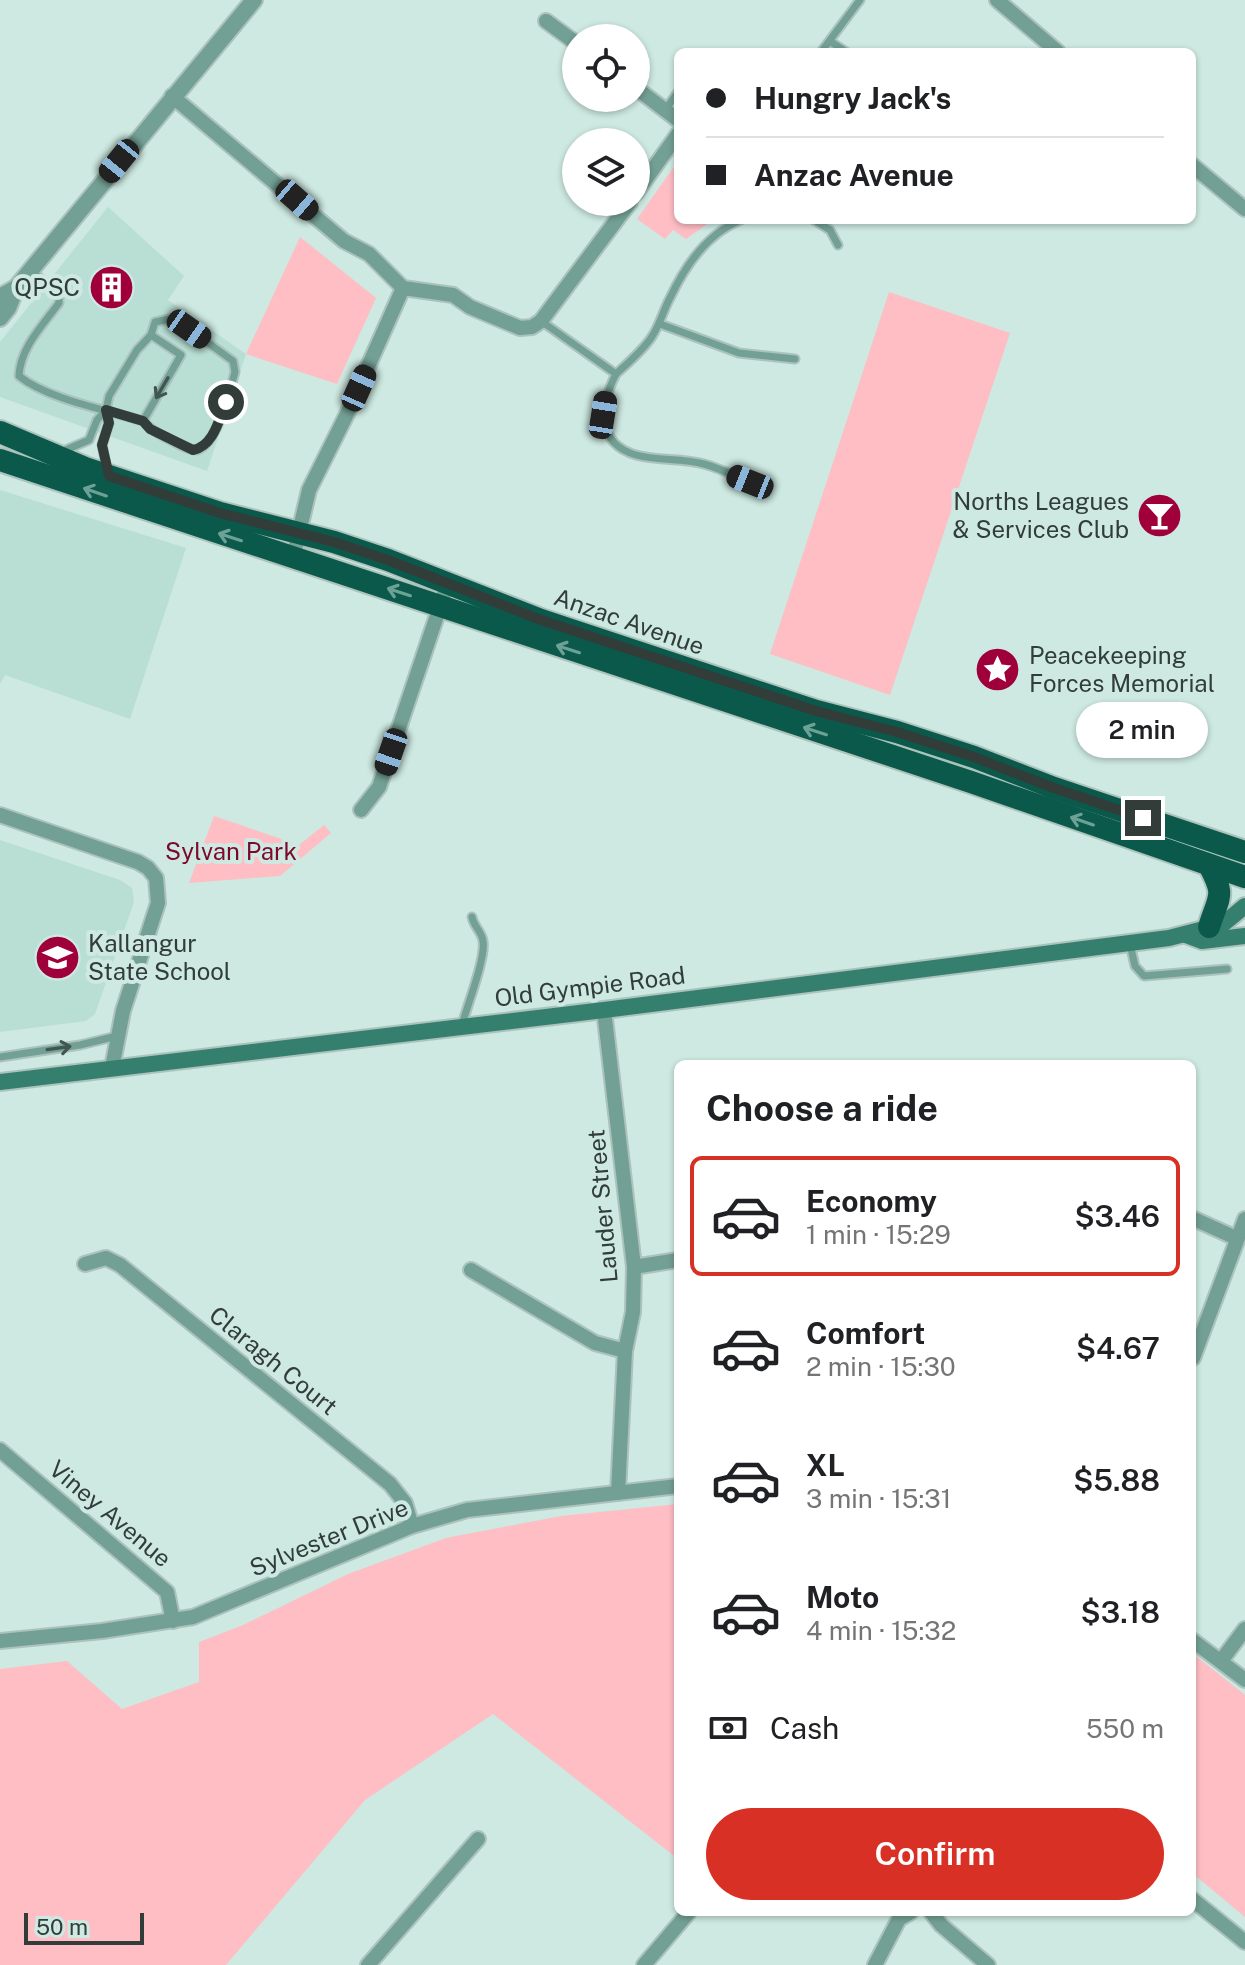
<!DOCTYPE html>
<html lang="en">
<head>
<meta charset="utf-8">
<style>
  body { margin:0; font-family:"Public Sans",sans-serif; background:#f2f2f2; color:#202124; height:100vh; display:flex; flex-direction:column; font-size:30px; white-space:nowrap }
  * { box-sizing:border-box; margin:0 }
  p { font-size:26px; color:#757577 }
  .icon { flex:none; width:44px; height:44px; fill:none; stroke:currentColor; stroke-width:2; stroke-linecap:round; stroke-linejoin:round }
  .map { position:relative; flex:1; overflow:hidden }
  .details { position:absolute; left:674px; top:1060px; width:522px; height:856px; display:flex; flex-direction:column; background:#fff; border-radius:12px; box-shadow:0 2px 6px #0004 }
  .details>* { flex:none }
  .top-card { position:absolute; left:674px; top:48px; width:522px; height:176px; border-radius:12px; box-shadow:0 2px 6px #0004; display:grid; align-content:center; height:176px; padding:0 32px; background:#fff }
  .tools { position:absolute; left:562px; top:24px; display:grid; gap:16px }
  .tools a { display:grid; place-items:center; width:88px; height:88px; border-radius:50%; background:#fff; box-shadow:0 2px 6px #0004; font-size:40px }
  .scale { position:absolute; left:24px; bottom:20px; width:120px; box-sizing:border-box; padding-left:8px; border:4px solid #323d3a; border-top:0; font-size:22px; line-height:28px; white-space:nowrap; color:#323d3a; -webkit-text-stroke:6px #cde9e1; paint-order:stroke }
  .end { position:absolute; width:36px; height:36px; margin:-18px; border:10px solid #323d3a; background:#fff; box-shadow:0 0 0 4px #fff }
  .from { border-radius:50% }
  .bubble { position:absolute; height:56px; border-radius:28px; background:#fff; box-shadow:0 2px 6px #0004; font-size:26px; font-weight:600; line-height:56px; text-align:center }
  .car { position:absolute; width:24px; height:48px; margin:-24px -12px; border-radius:10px; box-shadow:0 0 6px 2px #0007; background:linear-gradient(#222 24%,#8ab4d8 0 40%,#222 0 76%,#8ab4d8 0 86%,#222 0) }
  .top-card b { display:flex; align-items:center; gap:28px; height:76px; font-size:30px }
  .top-card b+b { border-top:2px solid #e0e0e0 }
  .top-card i { width:20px; height:20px; background:#202124 }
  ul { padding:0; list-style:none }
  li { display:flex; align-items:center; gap:24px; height:120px; margin:0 16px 12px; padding:0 16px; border:4px solid transparent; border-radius:12px }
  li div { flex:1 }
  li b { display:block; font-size:30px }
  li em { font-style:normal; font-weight:600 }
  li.current { border-color:#d93025 }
  li>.icon { width:72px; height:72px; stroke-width:1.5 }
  h2 { padding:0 32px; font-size:36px; line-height:96px }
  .pay { display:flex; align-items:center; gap:20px; height:88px; padding:0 32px; font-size:30px }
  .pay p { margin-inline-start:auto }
  .action { display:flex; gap:16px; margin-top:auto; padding:16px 32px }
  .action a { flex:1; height:92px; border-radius:48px; background:#d93025; color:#fff; font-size:32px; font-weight:600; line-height:92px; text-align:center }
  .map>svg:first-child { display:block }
  .built { fill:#b9dfd4 }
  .green { fill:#febec4 }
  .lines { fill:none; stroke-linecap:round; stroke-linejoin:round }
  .service-casing { stroke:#abc3bc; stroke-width:11 }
  .minor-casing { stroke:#abc3bc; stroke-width:18 }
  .tertiary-casing { stroke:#abc3bc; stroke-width:20 }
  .secondary-casing { stroke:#abc3bc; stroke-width:20 }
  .trunk-casing { stroke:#abc3bc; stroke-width:26 }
  .service { stroke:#73a094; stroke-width:7 }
  .minor { stroke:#73a094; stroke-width:14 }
  .tertiary { stroke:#73a094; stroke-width:16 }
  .secondary { stroke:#357f6f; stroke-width:16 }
  .trunk { stroke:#0b594a; stroke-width:22 }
  .oneway { stroke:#425650 }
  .oneway2 { stroke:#6ca196 }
  .route { stroke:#323d3a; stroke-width:10 }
  .labels { text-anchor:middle; stroke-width:8; stroke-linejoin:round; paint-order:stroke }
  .poi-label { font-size:24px; fill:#323d3a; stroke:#cde9e1; text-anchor:end }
  .street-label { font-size:24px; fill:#323d3a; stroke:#cde9e1 }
  .park-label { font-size:24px; fill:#7c082c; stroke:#cde9e1 }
</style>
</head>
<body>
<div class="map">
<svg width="1245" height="1965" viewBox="0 0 1245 1965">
  <rect width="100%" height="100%" fill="#cde9e1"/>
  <g class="built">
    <polygon points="108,207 184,276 168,300 246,354 207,471 0,397 0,342"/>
    <polygon points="0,490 186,548 130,719 5,675 0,684"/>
    <polygon points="0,840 120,880 132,888 134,902 95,1014 86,1021 0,1032"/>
  </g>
  <g class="green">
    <polygon points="678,161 678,220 713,220 686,239 673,230 665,239 637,219"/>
    <polygon points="300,237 376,298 337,384 246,354"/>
    <polygon points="889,292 1010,333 890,695 770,654"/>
    <polygon points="214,816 299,845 324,825 331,833 280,876 189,883"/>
    <polygon points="678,1504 678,1859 493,1714 365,1800 226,1965 0,1965 0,1669 67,1661 122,1709 199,1682 199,1642 243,1625 348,1574 446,1538 561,1516"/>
    <polygon points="1192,1653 1245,1695 1245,1917 1192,1873"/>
  </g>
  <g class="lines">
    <defs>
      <g id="service">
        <polyline points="830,41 846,52"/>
        <polyline points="821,52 860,0"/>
        <polyline points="665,110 678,92"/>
        <polyline points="814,220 830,230 838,245"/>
        <path d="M31 270 59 295V303C43 325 20 348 19 376 47 399 107 410 143 421L181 355 151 335 137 350 109 396 106 410 109 423 102 445 107 469"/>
        <path d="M541 321 616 374C628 363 642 351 651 338 660 325 663 311 670 298 685 266 708 233 741 220"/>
        <polyline points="660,324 739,353 795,359"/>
        <path d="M616 374C600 405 595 443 636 455 657 461 682 458 704 464 719 468 735 476 750 482"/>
        <path d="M143 421C151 431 163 436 174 442 181 446 190 451 197 450 217 445 230 390 235 372L233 361 174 318 155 322 151 335"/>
        <polyline points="61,452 89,440 97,420 106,410"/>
        <polyline points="1130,944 1135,966 1144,976 1227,969"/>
        <path d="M462 1025C467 1006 486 958 483 941 482 932 474 927 472 917"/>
        <polyline points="0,1057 80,1045 117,1036"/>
      </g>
      <g id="minor">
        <polyline points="997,0 1058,52"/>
        <polyline points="546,21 576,43"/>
        <polyline points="636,88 678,120"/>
        <polyline points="172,96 344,241 369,254 403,288 453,295 470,307 520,328 532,327 541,321 630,202"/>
        <polyline points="1192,165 1245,209"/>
        <polyline points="636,193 678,134"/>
        <polyline points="293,558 309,490 346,416 403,288"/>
        <polyline points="361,810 379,787 448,583"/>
        <polyline points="0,815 138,862 148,868 156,878 158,903 123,1011 112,1068"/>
        <polyline points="604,1010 634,1267 633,1312 625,1351 618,1493"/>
        <polyline points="1192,1218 1236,1238"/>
        <polyline points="85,1264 106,1258 120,1265 390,1484 405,1503 412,1526"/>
        <polyline points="634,1267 678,1260"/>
        <polyline points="471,1270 595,1343 625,1351"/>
        <polyline points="1193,1358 1245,1219"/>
        <polyline points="0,1450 167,1592 173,1621"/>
        <polyline points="1192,1640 1245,1680"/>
        <polyline points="0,1641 102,1631 193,1617 412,1526 467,1510 678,1486"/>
        <polyline points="1221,1661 1245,1629"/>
        <polyline points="1192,1899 1245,1942"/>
        <polyline points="931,1912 941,1925 988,1965"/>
        <polyline points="368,1965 478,1839"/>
        <polyline points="644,1965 689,1912"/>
        <polyline points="875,1965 899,1919 911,1912"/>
      </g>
      <g id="tertiary">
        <polyline points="0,297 16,288 254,0"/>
        <polyline points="0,318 8,308 16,288"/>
      </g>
      <g id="secondary">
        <polyline points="1186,935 1202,941 1245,936"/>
        <polyline points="0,1082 604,1010 1169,938 1223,924 1245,906"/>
      </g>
      <g id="trunk">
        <polyline points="0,432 85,468 220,513 334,542 388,560 541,620 816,711 897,732 974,757 1054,788 1245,852"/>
        <polyline points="0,460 971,782 1245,877"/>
        <path d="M1209 927C1219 895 1226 897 1209 865"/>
      </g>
    </defs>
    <use href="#service" class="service-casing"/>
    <use href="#minor" class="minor-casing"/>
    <use href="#tertiary" class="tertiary-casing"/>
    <use href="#secondary" class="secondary-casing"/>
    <use href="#trunk" class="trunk-casing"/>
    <use href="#service" class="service"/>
    <use href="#minor" class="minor"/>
    <use href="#tertiary" class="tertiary"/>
    <use href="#secondary" class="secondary"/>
    <use href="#trunk" class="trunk"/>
  </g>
  <defs><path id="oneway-shaft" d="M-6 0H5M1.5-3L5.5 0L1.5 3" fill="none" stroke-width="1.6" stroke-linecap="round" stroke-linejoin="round" transform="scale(2)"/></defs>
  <g class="oneway">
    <use href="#oneway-shaft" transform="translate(162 388) rotate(120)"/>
    <use href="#oneway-shaft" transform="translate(59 1048) rotate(-8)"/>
  </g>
  <g class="oneway2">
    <use href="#oneway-shaft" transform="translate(95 492) rotate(-161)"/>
    <use href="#oneway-shaft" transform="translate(230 537) rotate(-162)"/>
    <use href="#oneway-shaft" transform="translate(399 592) rotate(-162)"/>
    <use href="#oneway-shaft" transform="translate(568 649) rotate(-162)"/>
    <use href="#oneway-shaft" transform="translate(815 731) rotate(-162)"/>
    <use href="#oneway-shaft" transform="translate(1082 821) rotate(-161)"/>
  </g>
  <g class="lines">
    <path class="route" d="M226 402C219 419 214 446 193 450L150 429 143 421 106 410 109 423 102 445 109 476 220 513 334 542 388 560 541 620 816 711 897 732 974 757 1054 788 1143 818"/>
  </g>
  <defs>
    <symbol id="building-disc" viewBox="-11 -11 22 22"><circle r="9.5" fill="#a00039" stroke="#cde9e1"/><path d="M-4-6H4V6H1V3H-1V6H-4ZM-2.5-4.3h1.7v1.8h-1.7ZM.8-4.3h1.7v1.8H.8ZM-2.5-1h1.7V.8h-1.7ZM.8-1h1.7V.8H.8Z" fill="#fff"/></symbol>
    <symbol id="bar-disc" viewBox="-11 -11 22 22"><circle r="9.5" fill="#a00039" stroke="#cde9e1"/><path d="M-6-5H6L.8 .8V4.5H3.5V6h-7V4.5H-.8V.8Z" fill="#fff"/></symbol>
    <symbol id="sight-disc" viewBox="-11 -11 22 22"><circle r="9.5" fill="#a00039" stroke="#cde9e1"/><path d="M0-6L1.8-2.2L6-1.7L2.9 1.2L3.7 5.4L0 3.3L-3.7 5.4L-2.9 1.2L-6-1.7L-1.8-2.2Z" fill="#fff"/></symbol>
    <symbol id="school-disc" viewBox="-11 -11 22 22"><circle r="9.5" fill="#a00039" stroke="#cde9e1"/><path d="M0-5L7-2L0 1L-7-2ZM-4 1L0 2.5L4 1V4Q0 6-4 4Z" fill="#fff"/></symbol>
  </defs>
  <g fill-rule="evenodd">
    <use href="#building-disc" x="86" y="262" width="51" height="51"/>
    <use href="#bar-disc" x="1134" y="490" width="51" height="51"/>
    <use href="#sight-disc" x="972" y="644" width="51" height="51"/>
    <use href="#school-disc" x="32" y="932" width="51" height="51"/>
  </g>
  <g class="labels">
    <g class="poi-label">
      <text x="80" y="296">QPSC</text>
      <text x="1129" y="510">Norths Leagues<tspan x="1129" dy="28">&amp; Services Club</tspan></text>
      <text x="1029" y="664" text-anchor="start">Peacekeeping<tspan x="1029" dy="28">Forces Memorial</tspan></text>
      <text x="88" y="952" text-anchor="start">Kallangur<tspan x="88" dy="28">State School</tspan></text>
    </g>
    <g class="street-label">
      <text transform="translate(629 622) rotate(19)" y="8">Anzac Avenue</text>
      <text transform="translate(590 987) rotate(-7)" y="8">Old Gympie Road</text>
      <text transform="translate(603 1206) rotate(-95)" y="8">Lauder Street</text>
      <text transform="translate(273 1361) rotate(39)" y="8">Claragh Court</text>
      <text transform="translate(110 1514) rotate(40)" y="8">Viney Avenue</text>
      <text transform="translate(329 1538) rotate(-22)" y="8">Sylvester Drive</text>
    </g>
    <g class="park-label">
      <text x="231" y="860">Sylvan Park</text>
    </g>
  </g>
</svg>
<div class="tools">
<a><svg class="icon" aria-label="locate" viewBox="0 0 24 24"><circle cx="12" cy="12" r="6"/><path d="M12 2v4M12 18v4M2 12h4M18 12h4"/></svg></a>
<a><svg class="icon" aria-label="layers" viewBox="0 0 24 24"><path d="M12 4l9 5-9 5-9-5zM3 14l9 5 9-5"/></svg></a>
</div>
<div class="scale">50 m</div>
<i class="end from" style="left:226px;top:402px"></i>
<i class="end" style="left:1143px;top:818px"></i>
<div class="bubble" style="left:1076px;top:702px;width:132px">2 min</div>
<i class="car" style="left:119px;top:161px;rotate:219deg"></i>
<i class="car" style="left:297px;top:200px;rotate:131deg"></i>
<i class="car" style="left:189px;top:329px;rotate:125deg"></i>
<i class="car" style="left:359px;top:388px;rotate:24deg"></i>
<i class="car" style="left:603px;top:415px;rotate:9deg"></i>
<i class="car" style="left:750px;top:482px;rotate:292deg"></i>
<i class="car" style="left:391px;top:752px;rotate:199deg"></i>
<div class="top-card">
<b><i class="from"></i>Hungry Jack's</b>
<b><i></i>Anzac Avenue</b>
</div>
<section class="details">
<h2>Choose a ride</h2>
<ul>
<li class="current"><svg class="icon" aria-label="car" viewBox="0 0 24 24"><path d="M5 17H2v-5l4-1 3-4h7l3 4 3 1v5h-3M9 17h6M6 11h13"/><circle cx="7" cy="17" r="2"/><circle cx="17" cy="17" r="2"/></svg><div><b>Economy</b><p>1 min · 15:29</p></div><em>$3.46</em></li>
<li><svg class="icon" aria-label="car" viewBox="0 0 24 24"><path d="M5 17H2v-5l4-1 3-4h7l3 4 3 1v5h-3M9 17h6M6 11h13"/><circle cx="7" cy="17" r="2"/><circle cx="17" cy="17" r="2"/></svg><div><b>Comfort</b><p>2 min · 15:30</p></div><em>$4.67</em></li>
<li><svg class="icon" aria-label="car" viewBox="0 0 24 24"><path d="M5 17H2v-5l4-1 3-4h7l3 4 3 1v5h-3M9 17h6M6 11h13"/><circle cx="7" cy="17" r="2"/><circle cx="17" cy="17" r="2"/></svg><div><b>XL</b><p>3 min · 15:31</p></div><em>$5.88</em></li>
<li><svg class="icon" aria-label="car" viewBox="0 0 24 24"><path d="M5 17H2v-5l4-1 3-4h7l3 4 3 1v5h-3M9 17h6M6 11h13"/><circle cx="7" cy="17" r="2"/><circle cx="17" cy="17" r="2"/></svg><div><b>Moto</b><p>4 min · 15:32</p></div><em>$3.18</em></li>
</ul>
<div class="pay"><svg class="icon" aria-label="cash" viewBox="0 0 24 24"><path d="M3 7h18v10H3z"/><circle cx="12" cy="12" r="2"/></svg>Cash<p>550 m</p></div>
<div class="action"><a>Confirm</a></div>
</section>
</div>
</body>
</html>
